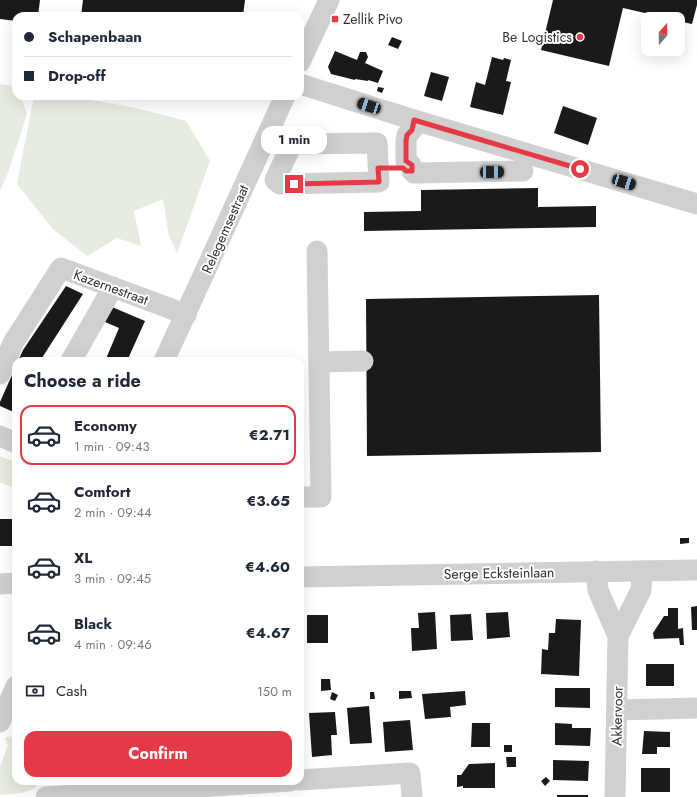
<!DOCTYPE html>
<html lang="en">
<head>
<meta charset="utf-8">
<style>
  body { margin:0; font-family:Jost,sans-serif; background:#f2f2f3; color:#1f2937; height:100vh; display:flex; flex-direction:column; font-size:15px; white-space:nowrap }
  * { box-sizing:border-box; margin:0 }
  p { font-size:13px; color:#747a83 }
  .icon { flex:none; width:22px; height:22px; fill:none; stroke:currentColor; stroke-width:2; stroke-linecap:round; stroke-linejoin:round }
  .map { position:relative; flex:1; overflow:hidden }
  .drawer { position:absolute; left:12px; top:357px; width:292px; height:428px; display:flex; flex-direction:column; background:#fff; border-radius:12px; box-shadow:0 4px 16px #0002 }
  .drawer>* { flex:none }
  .guide { position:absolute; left:12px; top:12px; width:292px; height:88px; border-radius:12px; box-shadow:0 4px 16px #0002; display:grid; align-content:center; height:88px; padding:0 12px; background:#fff }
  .needle { width:26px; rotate:20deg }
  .tools { position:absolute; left:641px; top:12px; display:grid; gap:8px }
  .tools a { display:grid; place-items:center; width:44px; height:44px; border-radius:8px; background:#fff; box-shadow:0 4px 16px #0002; font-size:20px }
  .end { position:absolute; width:18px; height:18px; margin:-9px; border:5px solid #e63946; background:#fff; box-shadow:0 0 0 2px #fff }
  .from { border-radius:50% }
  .bubble { position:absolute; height:28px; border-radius:12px; background:#fff; box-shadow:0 4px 16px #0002; font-size:13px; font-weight:700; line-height:28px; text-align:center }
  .car { position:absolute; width:12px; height:24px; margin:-12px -6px; border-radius:5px; box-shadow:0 0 3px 1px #0007; background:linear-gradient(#222 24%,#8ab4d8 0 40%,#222 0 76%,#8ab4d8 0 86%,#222 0) }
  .guide b { display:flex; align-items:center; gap:14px; height:38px; font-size:15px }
  .guide b+b { border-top:1px solid #e0e1e3 }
  .guide i { width:10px; height:10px; background:#1f2937 }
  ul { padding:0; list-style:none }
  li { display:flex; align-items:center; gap:12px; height:60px; margin:0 8px 6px; padding:0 4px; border:2px solid transparent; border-radius:12px }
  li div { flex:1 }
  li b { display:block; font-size:15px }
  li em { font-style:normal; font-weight:700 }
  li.current { border-color:#e63946 }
  li>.icon { width:36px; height:36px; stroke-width:1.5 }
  h2 { padding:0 12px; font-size:18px; line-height:48px }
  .pay { display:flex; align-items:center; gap:10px; height:44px; padding:0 12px; font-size:15px }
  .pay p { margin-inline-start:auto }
  .cta { display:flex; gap:8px; margin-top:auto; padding:8px 12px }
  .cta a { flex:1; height:46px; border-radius:12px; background:#e63946; color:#fff; font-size:16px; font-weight:700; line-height:46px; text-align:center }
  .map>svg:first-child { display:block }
  .green { fill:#e6ecdf }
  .building { fill:#1a1a1a }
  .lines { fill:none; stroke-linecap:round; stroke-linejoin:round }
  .minor { stroke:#d0d0d0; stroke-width:21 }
  .route { stroke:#e63946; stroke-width:5 }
  .poi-dot { fill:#e63946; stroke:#fff; stroke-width:1.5 }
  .labels { text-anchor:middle; stroke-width:4; stroke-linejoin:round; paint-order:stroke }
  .poi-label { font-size:14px; fill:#333; stroke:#fff; text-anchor:start }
  .street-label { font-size:14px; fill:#333; stroke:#fff }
</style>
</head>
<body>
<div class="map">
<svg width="697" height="797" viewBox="0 0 697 797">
  <rect width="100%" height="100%" fill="#fff"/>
  <g class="green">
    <polygon points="0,84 16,87 16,96 21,96 27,114 8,173 0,190"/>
    <path d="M34 96C85 96 137 107 186 121L210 161 177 253 169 236 163 199 134 211 141 246 117 238 87 256 53 229 17 184Z"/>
    <polygon points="0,456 16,463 16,489 0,482"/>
    <path d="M12 736 16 737V781L39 782C34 795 12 793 0 795V766L8 746 5 738Z"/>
  </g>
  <g class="building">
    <polygon points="0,0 40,0 38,16 16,16 16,21 0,19"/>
    <polygon points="83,0 245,0 243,16 81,16"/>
    <polygon points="553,0 697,0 697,5 692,24 678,21 678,19 671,19 623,8 609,66 541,50"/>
    <polygon points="392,37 402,41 398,49 388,45"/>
    <polygon points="335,51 357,60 360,52 366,52 368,57 365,63 383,71 378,83 368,80 368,81 355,79 355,80 331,74 328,67"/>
    <polygon points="492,57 503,60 504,58 511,60 506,81 511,82 503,115 470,107 476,82 485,85"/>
    <polygon points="431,72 449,77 442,101 424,96"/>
    <polygon points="378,87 384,88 382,93 377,91"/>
    <polygon points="563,106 597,118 588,145 554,133"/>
    <polygon points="538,188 538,207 596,206 596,227 364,231 364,212 421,211 421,190"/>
    <polygon points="66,286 83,294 40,361 18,361 23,350"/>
    <polygon points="599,295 601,452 367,456 366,299"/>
    <polygon points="112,307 145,321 127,361 105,361 119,328 105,322"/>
    <polygon points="16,366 16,413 0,406 0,402"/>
    <rect x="0" y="519" width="16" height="27"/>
    <polygon points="680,538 689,538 689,543 680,544"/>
    <polygon points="697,606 697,630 692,630 691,607"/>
    <polygon points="668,608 678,608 678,629 683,628 684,645 680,645 679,638 654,639 653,633 664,616 668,616"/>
    <polygon points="435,612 437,649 412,651 411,628 419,628 418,613"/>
    <polygon points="508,612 510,637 487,639 486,613"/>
    <polygon points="471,614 473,640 451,641 450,615"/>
    <rect x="307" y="615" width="21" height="28"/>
    <polygon points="556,619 581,620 579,676 541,674 542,649 548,650 549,633 555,633"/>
    <rect x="646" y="664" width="28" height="22"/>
    <polygon points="321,679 330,679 331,690 321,691"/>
    <polygon points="555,688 590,688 590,708 555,707"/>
    <polygon points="399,691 411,691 412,698 399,699"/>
    <polygon points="465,691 466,705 450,707 451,717 425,719 422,694"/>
    <polygon points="332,692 338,695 335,701 330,699"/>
    <polygon points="370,692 374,692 375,699 370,699"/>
    <polygon points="369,706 372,743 350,744 347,708"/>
    <polygon points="335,712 337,735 331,735 332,755 312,757 309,713"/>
    <polygon points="410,720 413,750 385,752 383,722"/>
    <polygon points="472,723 490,723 490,747 471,747"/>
    <polygon points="555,723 572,724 572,728 591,728 590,746 555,745"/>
    <polygon points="644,731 670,732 670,747 657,747 657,754 642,754"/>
    <rect x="504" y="745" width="8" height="7"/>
    <polygon points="506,757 516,757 516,767 507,767"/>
    <polygon points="553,760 589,761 588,781 553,780"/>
    <polygon points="495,763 495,788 463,788 463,786 457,787 457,775 461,775 469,764"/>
    <rect x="641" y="768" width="29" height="24"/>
    <polygon points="546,777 550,781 545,786 541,781"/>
    <rect x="557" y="795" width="31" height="2"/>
  </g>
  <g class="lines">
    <g class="minor">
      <polyline points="300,62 329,0"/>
      <polyline points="300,84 414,120 697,204"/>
      <polyline points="414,120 412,130 407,135 406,141 406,161 411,165 412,171 414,173 523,171"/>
      <polygon points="377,143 379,182 280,184 275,180 292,144"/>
      <polyline points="71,361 113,287"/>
      <polyline points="164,361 285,96"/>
      <polyline points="319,362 363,361"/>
      <polyline points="0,374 13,343 61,268 169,308 186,315"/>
      <polyline points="0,436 16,443"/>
      <polyline points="300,497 321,497 317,251"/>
      <polyline points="596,571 598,590 618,636 615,797"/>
      <polyline points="300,577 697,570"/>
      <polyline points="0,584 16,583"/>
      <polyline points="618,636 641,590 642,571"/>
      <polyline points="617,710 697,708"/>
      <polyline points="0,722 16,686"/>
      <polyline points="300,780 410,773 412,797"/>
      <polyline points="46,797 290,781"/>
    </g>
  </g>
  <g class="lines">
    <polyline class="route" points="294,184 379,182 378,168 403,168 406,171 412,171 412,165 406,161 406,141 407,135 412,130 414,120 580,169"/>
  </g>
  <g class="poi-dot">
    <rect x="331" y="15" width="8" height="8" rx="2"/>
    <circle cx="580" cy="37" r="4"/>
  </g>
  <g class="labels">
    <g class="poi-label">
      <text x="343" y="24">Zellik Pivo</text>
      <text x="572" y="42" text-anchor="end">Be Logistics</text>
    </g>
    <g class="street-label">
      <text transform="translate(225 229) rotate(-66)" y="5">Relegemsestraat</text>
      <text transform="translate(111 287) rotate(20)" y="5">Kazernestraat</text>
      <text transform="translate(499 573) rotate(-1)" y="5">Serge Ecksteinlaan</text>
      <text transform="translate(617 716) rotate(-89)" y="5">Akkervoor</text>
    </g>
  </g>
</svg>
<div class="tools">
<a><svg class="needle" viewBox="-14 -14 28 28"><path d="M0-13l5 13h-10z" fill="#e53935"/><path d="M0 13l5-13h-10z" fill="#747a83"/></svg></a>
</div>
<i class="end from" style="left:580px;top:169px"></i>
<i class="end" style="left:294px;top:184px"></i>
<div class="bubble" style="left:261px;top:126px;width:66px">1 min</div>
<i class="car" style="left:369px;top:106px;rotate:288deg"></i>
<i class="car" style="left:492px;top:172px;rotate:89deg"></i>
<i class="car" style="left:624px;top:182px;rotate:107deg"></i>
<div class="guide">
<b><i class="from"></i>Schapenbaan</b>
<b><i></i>Drop-off</b>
</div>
<section class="drawer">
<h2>Choose a ride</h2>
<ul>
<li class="current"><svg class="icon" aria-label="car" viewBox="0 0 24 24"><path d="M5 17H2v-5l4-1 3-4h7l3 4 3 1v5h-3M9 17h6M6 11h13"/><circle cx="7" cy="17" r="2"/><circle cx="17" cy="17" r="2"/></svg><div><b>Economy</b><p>1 min · 09:43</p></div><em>€2.71</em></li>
<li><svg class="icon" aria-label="car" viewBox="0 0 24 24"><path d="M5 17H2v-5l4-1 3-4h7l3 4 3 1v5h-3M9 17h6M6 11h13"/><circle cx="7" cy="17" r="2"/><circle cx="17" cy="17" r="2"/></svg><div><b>Comfort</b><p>2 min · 09:44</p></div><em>€3.65</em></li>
<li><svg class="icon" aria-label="car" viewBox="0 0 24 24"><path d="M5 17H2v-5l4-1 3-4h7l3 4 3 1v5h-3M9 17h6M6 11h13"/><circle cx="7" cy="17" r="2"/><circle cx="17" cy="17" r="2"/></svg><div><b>XL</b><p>3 min · 09:45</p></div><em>€4.60</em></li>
<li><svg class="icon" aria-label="car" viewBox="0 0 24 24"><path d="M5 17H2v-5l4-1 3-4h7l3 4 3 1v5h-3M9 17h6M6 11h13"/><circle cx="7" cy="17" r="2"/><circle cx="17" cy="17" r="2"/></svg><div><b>Black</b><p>4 min · 09:46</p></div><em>€4.67</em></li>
</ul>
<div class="pay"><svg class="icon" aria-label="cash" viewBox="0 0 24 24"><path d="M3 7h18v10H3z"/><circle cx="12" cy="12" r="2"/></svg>Cash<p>150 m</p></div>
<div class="cta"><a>Confirm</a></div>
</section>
</div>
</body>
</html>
